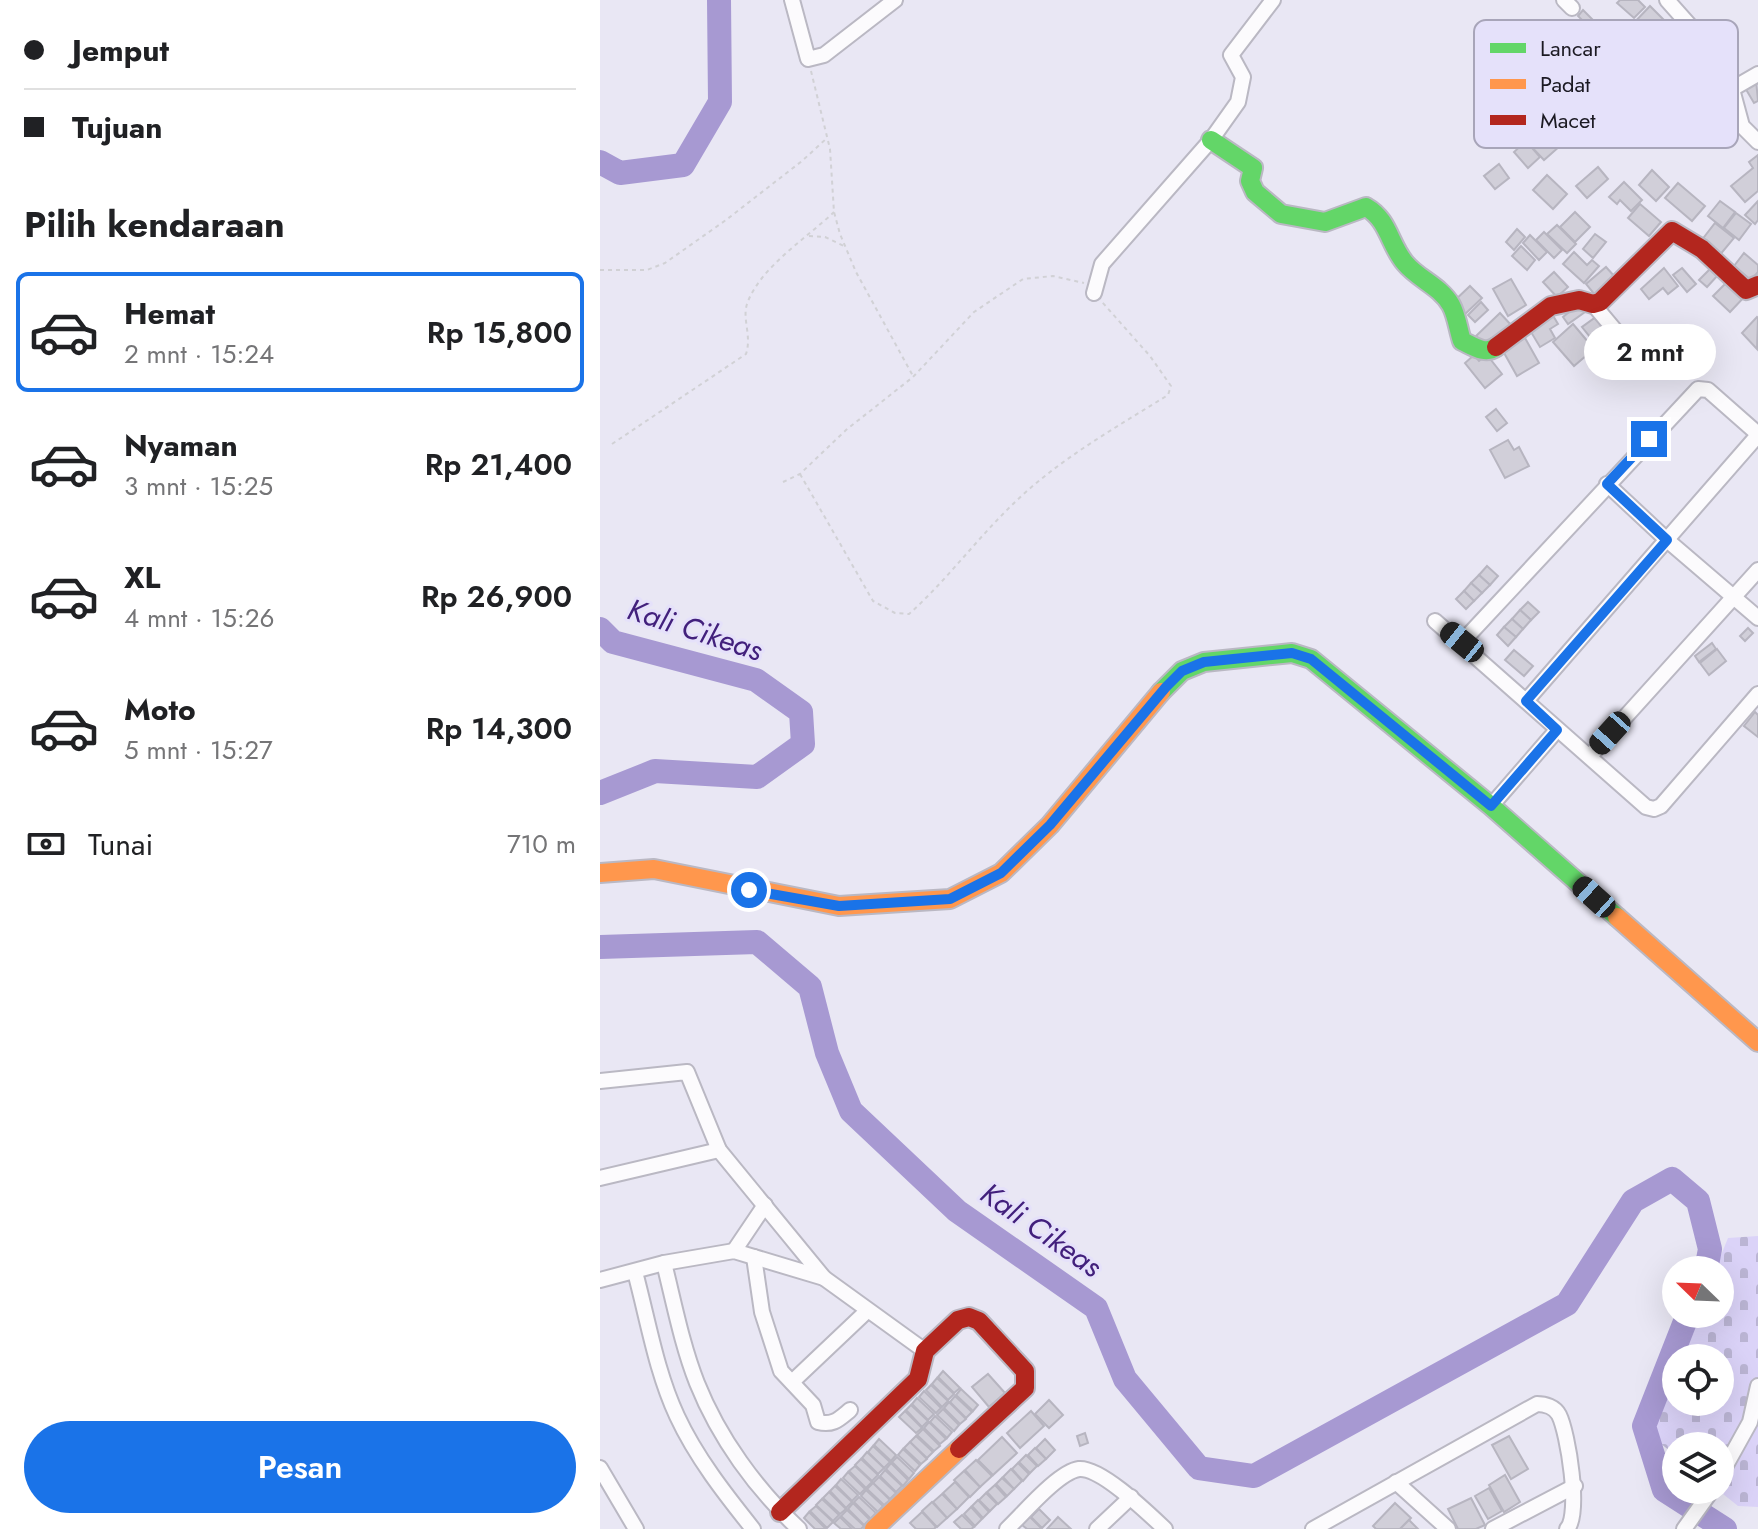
<!DOCTYPE html>
<html lang="id">
<head>
<meta charset="utf-8">
<style>
  body { margin:0; font-family:Jost,sans-serif; background:#f2f2f2; color:#202124; height:100vh; display:flex; flex-direction:column; font-size:30px; white-space:nowrap }
  * { box-sizing:border-box; margin:0 }
  p { font-size:26px; color:#757577 }
  .icon { flex:none; width:44px; height:44px; fill:none; stroke:currentColor; stroke-width:2; stroke-linecap:round; stroke-linejoin:round }
  .map { position:relative; flex:1; overflow:hidden }
  .sheet { display:flex; flex-direction:column; background:#fff; width:600px }
  .sheet>* { flex:none }
  .guide { display:grid; align-content:center; height:176px; padding:0 24px; background:#fff }
  .needle { width:52px; rotate:293deg }
  .buttons { position:absolute; left:1062px; top:1256px; display:grid; gap:16px }
  .buttons a { display:grid; place-items:center; width:72px; height:72px; border-radius:50%; background:#fff; box-shadow:0 8px 32px #0002; font-size:40px }
  .end { position:absolute; width:36px; height:36px; margin:-18px; border:10px solid #1a73e8; background:#fff; box-shadow:0 0 0 4px #fff }
  .from { border-radius:50% }
  .bubble { position:absolute; height:56px; border-radius:28px; background:#fff; box-shadow:0 8px 32px #0002; font-size:26px; font-weight:600; line-height:56px; text-align:center }
  .car { position:absolute; width:24px; height:48px; margin:-24px -12px; border-radius:10px; box-shadow:0 0 6px 2px #0007; background:linear-gradient(#222 24%,#8ab4d8 0 40%,#222 0 76%,#8ab4d8 0 86%,#222 0) }
  .guide b { display:flex; align-items:center; gap:28px; height:76px; font-size:30px }
  .guide b+b { border-top:2px solid #e0e0e0 }
  .guide i { width:20px; height:20px; background:#202124 }
  ul { padding:0; list-style:none }
  li { display:flex; align-items:center; gap:24px; height:120px; margin:0 16px 12px; padding:0 8px; border:4px solid transparent; border-radius:12px }
  li div { flex:1 }
  li b { display:block; font-size:30px }
  li em { font-style:normal; font-weight:600 }
  li.selected { border-color:#1a73e8 }
  li>.icon { width:72px; height:72px; stroke-width:1.5 }
  h2 { padding:0 24px; font-size:36px; line-height:96px }
  .pay { display:flex; align-items:center; gap:20px; height:88px; padding:0 24px; font-size:30px }
  .pay p { margin-inline-start:auto }
  .action { display:flex; gap:16px; margin-top:auto; padding:16px 24px }
  .action a { flex:1; height:92px; border-radius:48px; background:#1a73e8; color:#fff; font-size:32px; font-weight:600; line-height:92px; text-align:center }
  main { display:flex; flex:1; min-height:0 }
  .map>svg:first-child { display:block }
  .cemetery { fill:url(#cemetery-stones) }
  .lines { fill:none; stroke-linecap:round; stroke-linejoin:round }
  .river { stroke:#a799d2; stroke-width:24 }
  .building { fill:#d1cfd9; stroke:#b7b5c0; stroke-width:2 }
  .street-casing { stroke:#bab8c3; stroke-width:18 }
  .fast-casing { stroke:#bab8c3; stroke-width:22 }
  .slow-casing { stroke:#bab8c3; stroke-width:22 }
  .jam-casing { stroke:#bab8c3; stroke-width:22 }
  .path { stroke:#d1d1d5; stroke-width:2; stroke-dasharray:4 4; stroke-linecap:butt }
  .street { stroke:#fcfbfd; stroke-width:14 }
  .fast { stroke:#63d668; stroke-width:18 }
  .slow { stroke:#ff974d; stroke-width:18 }
  .jam { stroke:#b3261e; stroke-width:18 }
  .route { stroke:#1a73e8; stroke-width:10 }
  .labels { text-anchor:middle; stroke-width:6; stroke-linejoin:round; paint-order:stroke }
  .water-label { font-size:30px; font-style:italic; fill:#42207c; stroke:#e5e1fa }
  .key { fill:#e5e1fa; stroke:#a8a5b9; stroke-width:2 }
  .key-label { font-size:22px; fill:#1b1922 }
</style>
</head>
<body>
<main>
<section class="sheet">
<div class="guide">
<b><i class="from"></i>Jemput</b>
<b><i></i>Tujuan</b>
</div>
<h2>Pilih kendaraan</h2>
<ul>
<li class="selected"><svg class="icon" aria-label="car" viewBox="0 0 24 24"><path d="M5 17H2v-5l4-1 3-4h7l3 4 3 1v5h-3M9 17h6M6 11h13"/><circle cx="7" cy="17" r="2"/><circle cx="17" cy="17" r="2"/></svg><div><b>Hemat</b><p>2 mnt · 15:24</p></div><em>Rp 15,800</em></li>
<li><svg class="icon" aria-label="car" viewBox="0 0 24 24"><path d="M5 17H2v-5l4-1 3-4h7l3 4 3 1v5h-3M9 17h6M6 11h13"/><circle cx="7" cy="17" r="2"/><circle cx="17" cy="17" r="2"/></svg><div><b>Nyaman</b><p>3 mnt · 15:25</p></div><em>Rp 21,400</em></li>
<li><svg class="icon" aria-label="car" viewBox="0 0 24 24"><path d="M5 17H2v-5l4-1 3-4h7l3 4 3 1v5h-3M9 17h6M6 11h13"/><circle cx="7" cy="17" r="2"/><circle cx="17" cy="17" r="2"/></svg><div><b>XL</b><p>4 mnt · 15:26</p></div><em>Rp 26,900</em></li>
<li><svg class="icon" aria-label="car" viewBox="0 0 24 24"><path d="M5 17H2v-5l4-1 3-4h7l3 4 3 1v5h-3M9 17h6M6 11h13"/><circle cx="7" cy="17" r="2"/><circle cx="17" cy="17" r="2"/></svg><div><b>Moto</b><p>5 mnt · 15:27</p></div><em>Rp 14,300</em></li>
</ul>
<div class="pay"><svg class="icon" aria-label="cash" viewBox="0 0 24 24"><path d="M3 7h18v10H3z"/><circle cx="12" cy="12" r="2"/></svg>Tunai<p>710 m</p></div>
<div class="action"><a>Pesan</a></div>
</section>
<div class="map">
<svg width="1158" height="1529" viewBox="0 0 1158 1529">
  <defs>
    <pattern id="cemetery-stones" width="16" height="16" patternUnits="userSpaceOnUse" patternTransform="scale(2)"><rect width="16" height="16" fill="#dbd3f8"/><path d="M2 7V4a2 2 0 0 1 4 0v3zM10 15v-3a2 2 0 0 1 4 0v3z" fill="#bbb5d4"/></pattern>
  </defs>
  <rect width="100%" height="100%" fill="#e9e7f4"/>
  <polygon class="cemetery" points="1158,1236 1158,1507 1138,1506 1118,1490 1120,1446 1076,1446 1076,1456 1049,1434 1076,1368 1076,1402 1120,1402 1120,1358 1080,1358 1097,1314 1120,1314 1120,1270 1115,1270 1128,1238"/>
  <g class="lines">
    <g class="river">
      <polyline points="0,162 20,173 83,165 120,102 119,0"/>
      <polyline points="0,629 13,642 156,680 201,712 203,744 157,777 55,771 0,793"/>
      <polyline points="0,947 157,942 210,987 227,1053 251,1111 357,1211 496,1308 525,1379 599,1468 654,1476 967,1304 1033,1201 1072,1179 1098,1201 1110,1249 1106,1270"/>
      <polyline points="1088,1314 1044,1426 1064,1490 1125,1529"/>
    </g>
  </g>
  <g class="building">
    <polygon points="1020,0 1038,0 1045,7 1034,18 1017,3"/>
    <polygon points="1050,6 1064,20 1044,41 1030,27"/>
    <polygon points="983,10 997,24 992,30 978,16"/>
    <polygon points="1156,80 1158,101 1154,103 1144,86"/>
    <polygon points="941,125 960,146 944,160 925,140"/>
    <polygon points="926,141 940,157 928,168 914,152"/>
    <polygon points="1158,155 1158,191 1145,202 1131,186 1153,168 1149,162"/>
    <polygon points="899,164 909,178 895,189 884,176"/>
    <polygon points="998,167 1008,179 987,198 976,186"/>
    <polygon points="1052,170 1069,187 1056,201 1039,185"/>
    <polygon points="947,175 967,194 953,209 933,190"/>
    <polygon points="1024,182 1042,200 1031,211 1020,200 1017,204 1009,197"/>
    <polygon points="1078,183 1105,206 1092,221 1065,198"/>
    <polygon points="1120,201 1135,212 1123,228 1108,216"/>
    <polygon points="1158,201 1158,220 1155,224 1145,215"/>
    <polygon points="1040,204 1061,222 1049,236 1028,218"/>
    <polygon points="975,212 990,227 975,242 960,227"/>
    <polygon points="1136,213 1151,224 1139,240 1124,228"/>
    <polygon points="1115,223 1134,238 1119,256 1101,241"/>
    <polygon points="957,225 976,244 967,253 947,234"/>
    <polygon points="917,229 925,237 914,250 906,242"/>
    <polygon points="944,232 962,250 954,258 936,240"/>
    <polygon points="995,234 1006,242 993,258 983,249"/>
    <polygon points="930,235 947,252 939,260 923,243"/>
    <polygon points="921,246 935,260 927,270 912,256"/>
    <polygon points="974,252 987,265 992,260 999,266 984,283 963,264"/>
    <polygon points="1144,253 1158,265 1158,272 1151,280 1134,266"/>
    <polygon points="1006,267 1015,277 995,295 986,284"/>
    <polygon points="1064,268 1078,286 1068,294 1063,288 1049,299 1041,289"/>
    <polygon points="1082,268 1096,284 1087,292 1073,275"/>
    <polygon points="1111,268 1118,275 1107,287 1099,280"/>
    <polygon points="954,272 968,287 957,297 943,282"/>
    <polygon points="911,279 926,305 908,316 893,289"/>
    <polygon points="1126,283 1147,294 1130,312 1113,296"/>
    <polygon points="870,286 882,298 864,315 852,303"/>
    <polygon points="881,302 888,310 875,322 868,315"/>
    <polygon points="979,304 985,312 968,324 963,317"/>
    <polygon points="900,313 912,326 888,348 876,336"/>
    <polygon points="952,314 958,324 950,329 955,338 940,347 928,327"/>
    <polygon points="1000,314 1015,334 998,347 982,327"/>
    <polygon points="1157,317 1158,318 1157,349 1142,333"/>
    <polygon points="973,324 994,349 974,366 953,342"/>
    <polygon points="925,338 939,363 917,376 903,351"/>
    <polygon points="874,355 879,361 887,355 902,374 885,388 865,363"/>
    <polygon points="896,409 907,423 897,431 886,417"/>
    <polygon points="908,440 914,450 919,447 929,466 905,478 890,450"/>
    <polygon points="887,566 898,576 890,585 879,575"/>
    <polygon points="879,575 890,585 882,593 871,583"/>
    <polygon points="871,583 882,593 874,601 864,591"/>
    <polygon points="864,591 874,601 866,609 856,599"/>
    <polygon points="928,602 939,612 931,620 920,610"/>
    <polygon points="920,610 931,620 923,629 912,619"/>
    <polygon points="912,619 923,629 916,637 904,627"/>
    <polygon points="904,627 916,637 908,646 897,635"/>
    <polygon points="1148,628 1153,633 1145,641 1140,636"/>
    <polygon points="1112,643 1116,649 1099,662 1095,656"/>
    <polygon points="1117,649 1126,661 1109,675 1100,663"/>
    <polygon points="914,650 933,666 924,676 905,660"/>
    <polygon points="1155,712 1158,715 1158,737 1144,726"/>
    <polygon points="343,1371 360,1388 354,1393 338,1377"/>
    <polygon points="388,1374 405,1393 389,1407 372,1387"/>
    <polygon points="337,1378 354,1394 348,1400 332,1384"/>
    <polygon points="331,1385 348,1401 342,1407 326,1390"/>
    <polygon points="361,1389 378,1405 373,1411 356,1395"/>
    <polygon points="324,1391 341,1408 336,1413 319,1397"/>
    <polygon points="355,1396 372,1412 366,1418 350,1402"/>
    <polygon points="317,1398 334,1414 328,1420 312,1404"/>
    <polygon points="449,1400 463,1415 449,1428 435,1414"/>
    <polygon points="349,1402 366,1419 360,1424 344,1408"/>
    <polygon points="311,1405 328,1421 322,1427 306,1410"/>
    <polygon points="343,1409 359,1425 354,1431 337,1415"/>
    <polygon points="305,1411 322,1428 316,1433 299,1417"/>
    <polygon points="431,1411 444,1426 420,1448 407,1433"/>
    <polygon points="335,1416 352,1432 347,1438 330,1422"/>
    <polygon points="329,1422 346,1439 340,1444 324,1428"/>
    <polygon points="323,1429 340,1446 334,1451 317,1435"/>
    <polygon points="485,1433 488,1443 480,1446 477,1436"/>
    <polygon points="316,1436 333,1452 327,1458 310,1442"/>
    <polygon points="909,1436 928,1469 911,1479 892,1445"/>
    <polygon points="402,1437 417,1453 393,1475 378,1460"/>
    <polygon points="279,1439 296,1455 291,1461 274,1445"/>
    <polygon points="445,1439 455,1450 446,1459 436,1448"/>
    <polygon points="310,1442 327,1459 321,1464 304,1448"/>
    <polygon points="273,1446 290,1462 284,1468 268,1452"/>
    <polygon points="435,1448 446,1459 438,1466 428,1455"/>
    <polygon points="303,1449 320,1465 315,1471 298,1455"/>
    <polygon points="267,1452 284,1468 278,1474 262,1458"/>
    <polygon points="426,1455 437,1466 430,1473 419,1462"/>
    <polygon points="297,1457 314,1473 309,1479 292,1462"/>
    <polygon points="261,1459 278,1475 272,1481 255,1465"/>
    <polygon points="376,1460 392,1476 380,1487 365,1470"/>
    <polygon points="291,1463 308,1480 303,1486 286,1469"/>
    <polygon points="418,1463 429,1474 423,1481 412,1469"/>
    <polygon points="255,1466 272,1482 266,1488 249,1471"/>
    <polygon points="411,1469 422,1481 414,1489 403,1477"/>
    <polygon points="285,1470 302,1486 296,1492 280,1476"/>
    <polygon points="364,1471 380,1487 370,1497 354,1480"/>
    <polygon points="248,1472 265,1489 260,1494 243,1478"/>
    <polygon points="905,1475 920,1502 904,1512 889,1485"/>
    <polygon points="279,1477 296,1493 290,1499 273,1483"/>
    <polygon points="402,1478 414,1489 407,1496 396,1484"/>
    <polygon points="241,1479 258,1495 252,1501 236,1485"/>
    <polygon points="355,1482 369,1497 357,1509 343,1493"/>
    <polygon points="273,1483 290,1500 284,1505 267,1489"/>
    <polygon points="395,1485 406,1497 398,1504 387,1492"/>
    <polygon points="235,1486 252,1502 246,1508 230,1491"/>
    <polygon points="889,1488 902,1511 888,1519 875,1496"/>
    <polygon points="266,1490 283,1506 278,1512 261,1496"/>
    <polygon points="229,1492 246,1509 240,1514 223,1498"/>
    <polygon points="386,1493 397,1504 390,1511 379,1500"/>
    <polygon points="342,1494 357,1509 347,1518 333,1502"/>
    <polygon points="259,1497 276,1513 271,1519 254,1502"/>
    <polygon points="871,1498 885,1525 876,1529 858,1529 848,1509"/>
    <polygon points="222,1499 239,1515 233,1521 216,1505"/>
    <polygon points="378,1500 389,1512 383,1518 372,1506"/>
    <polygon points="332,1502 347,1518 337,1527 322,1511"/>
    <polygon points="253,1503 270,1520 264,1525 248,1509"/>
    <polygon points="795,1503 811,1518 800,1529 776,1529 773,1526"/>
    <polygon points="216,1506 233,1522 227,1528 210,1511"/>
    <polygon points="371,1507 382,1519 375,1526 364,1514"/>
    <polygon points="439,1509 450,1520 442,1528 431,1517"/>
    <polygon points="247,1510 264,1526 261,1529 255,1529 241,1516"/>
    <polygon points="209,1512 226,1529 215,1529 204,1518"/>
    <polygon points="322,1512 336,1527 334,1529 316,1529 310,1523"/>
    <polygon points="362,1515 374,1527 371,1529 361,1529 354,1522"/>
    <polygon points="240,1517 252,1529 241,1529 234,1523"/>
    <polygon points="430,1517 442,1529 427,1529 422,1525"/>
    <polygon points="458,1517 471,1529 447,1529"/>
    <polygon points="809,1520 818,1529 800,1529"/>
  </g>
  <g class="lines">
    <defs>
      <g id="street">
        <polyline points="192,0 208,59 224,55 295,0"/>
        <polyline points="964,0 972,8"/>
        <polyline points="1067,0 1115,54 1132,89 1142,126 1158,142"/>
        <polyline points="1132,89 1158,74"/>
        <polyline points="494,293 502,264 611,140 638,102 643,77 631,55 673,0"/>
        <polyline points="993,304 1029,347 1050,367 1059,366 1082,345"/>
        <polyline points="1007,484 1067,540 1158,618"/>
        <polyline points="835,621 1046,807 1054,809 1061,806 1158,694"/>
        <polyline points="862,642 1098,389 1108,390 1158,434"/>
        <polyline points="926,701 1158,435"/>
        <polyline points="990,756 1158,570"/>
        <polyline points="891,806 957,730"/>
        <polyline points="0,1081 87,1072 119,1150 224,1278 325,1351"/>
        <polyline points="0,1178 119,1150"/>
        <polyline points="134,1251 165,1205"/>
        <path d="M154 1257 162 1312 181 1371 213 1405 218 1422C233 1426 239 1419 250 1410"/>
        <path d="M64 1263C74 1303 82 1345 97 1383 119 1438 156 1489 199 1529"/>
        <path d="M35 1272C48 1320 56 1371 77 1416 96 1457 125 1494 153 1529"/>
        <polyline points="0,1280 64,1263 134,1251 224,1278"/>
        <polyline points="192,1382 267,1311"/>
        <polyline points="0,1468 36,1529"/>
        <polyline points="1120,1476 1150,1422 1158,1386"/>
        <polyline points="796,1482 848,1529"/>
        <path d="M407 1529C423 1514 458 1472 479 1469 501 1467 549 1514 565 1529"/>
        <polyline points="497,1529 531,1497"/>
        <path d="M713 1529 937 1404C945 1404 955 1407 959 1415 968 1433 981 1514 967 1529"/>
        <polyline points="893,1529 975,1486"/>
        <polyline points="1084,1529 1112,1490"/>
      </g>
      <g id="fast">
        <path d="M611 140 653 168 650 181 655 192 681 214 725 222 766 207C789 220 789 244 805 263 818 279 840 286 851 305 857 316 858 329 862 341 873 346 885 355 896 347"/>
        <polyline points="561,692 582,671 604,662 692,653 711,659 891,806 1017,917"/>
      </g>
      <g id="slow">
        <polyline points="0,873 54,869 239,906 350,899 401,873 450,825 561,692"/>
        <polyline points="1017,917 1158,1042"/>
        <polyline points="274,1529 359,1449"/>
      </g>
      <g id="jam">
        <polyline points="896,347 951,306 979,300 993,304 1000,302 1072,231 1102,249 1146,290 1158,285"/>
        <polyline points="180,1512 318,1379 325,1351 358,1320 369,1317 379,1321 425,1371 425,1388 359,1449"/>
      </g>
    </defs>
    <use href="#street" class="street-casing"/>
    <use href="#fast" class="fast-casing"/>
    <use href="#slow" class="slow-casing"/>
    <use href="#jam" class="jam-casing"/>
    <g class="path">
      <polyline points="211,71 230,149 234,212 240,234 256,272 313,376"/>
      <polyline points="209,236 225,237 244,246"/>
      <polyline points="0,270 47,270 65,263 126,220 202,161 227,138"/>
      <path d="M12 444 146 354C152 336 142 319 147 304 160 267 207 238 234 212"/>
      <path d="M200 474 273 601 295 613 309 614C346 581 375 541 411 506 456 461 515 428 568 395L571 386 550 356 502 302"/>
      <polyline points="183,482 200,474 246,430 313,377 374,312 423,279 453,276 484,283"/>
    </g>
    <use href="#street" class="street"/>
    <use href="#fast" class="fast"/>
    <use href="#slow" class="slow"/>
    <use href="#jam" class="jam"/>
  </g>
  <g class="lines">
    <polyline class="route" points="149,890 239,906 350,899 401,873 450,825 566,687 582,671 604,662 692,653 711,659 891,806 957,730 926,701 1067,540 1007,484 1049,439"/>
  </g>
  <g class="labels">
    <g class="water-label">
      <text transform="translate(95 630) rotate(18)" y="10">Kali Cikeas</text>
      <text transform="translate(441 1230) rotate(35)" y="10">Kali Cikeas</text>
    </g>
  </g>
  <rect x="874" y="20" width="264" height="128" rx="12" class="key"/>
  <rect x="890" y="43" width="36" height="10" fill="#63d668"/>
  <rect x="890" y="79" width="36" height="10" fill="#ff974d"/>
  <rect x="890" y="115" width="36" height="10" fill="#b3261e"/>
  <g class="key-label">
    <text x="940" y="56">Lancar</text>
    <text x="940" y="92">Padat</text>
    <text x="940" y="128">Macet</text>
  </g>
</svg>
<div class="buttons">
<a><svg class="needle" viewBox="-14 -14 28 28"><path d="M0-13l5 13h-10z" fill="#e53935"/><path d="M0 13l5-13h-10z" fill="#757577"/></svg></a>
<a><svg class="icon" aria-label="locate" viewBox="0 0 24 24"><circle cx="12" cy="12" r="6"/><path d="M12 2v4M12 18v4M2 12h4M18 12h4"/></svg></a>
<a><svg class="icon" aria-label="layers" viewBox="0 0 24 24"><path d="M12 4l9 5-9 5-9-5zM3 14l9 5 9-5"/></svg></a>
</div>
<i class="end from" style="left:149px;top:890px"></i>
<i class="end" style="left:1049px;top:439px"></i>
<div class="bubble" style="left:984px;top:324px;width:132px">2 mnt</div>
<i class="car" style="left:862px;top:642px;rotate:309deg"></i>
<i class="car" style="left:1010px;top:733px;rotate:222deg"></i>
<i class="car" style="left:994px;top:897px;rotate:312deg"></i>
</div>
</main>
</body>
</html>
